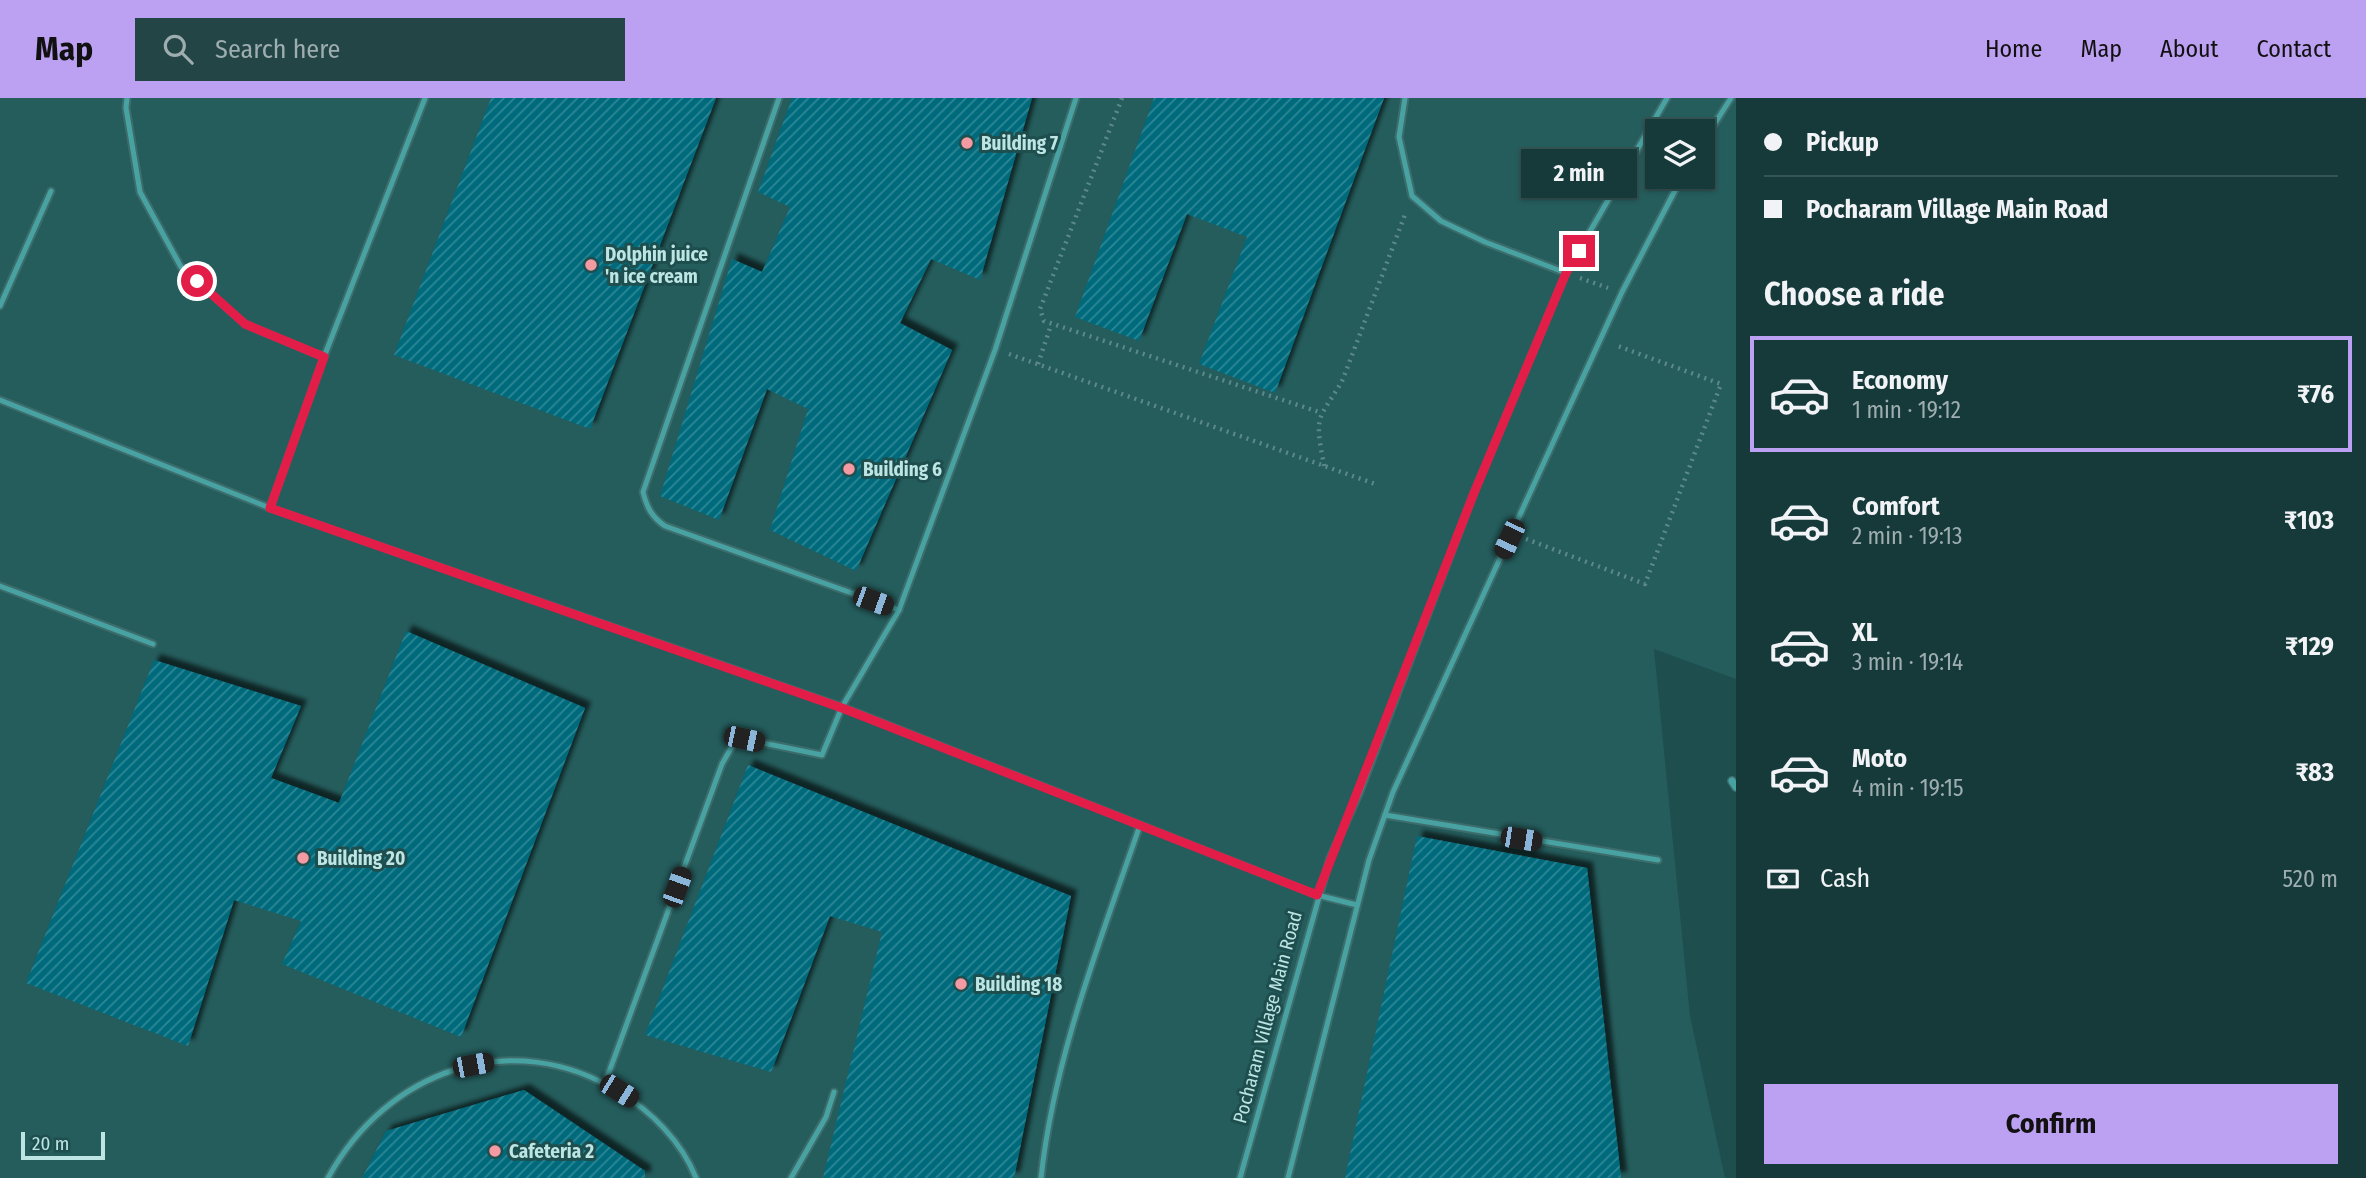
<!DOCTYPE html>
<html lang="en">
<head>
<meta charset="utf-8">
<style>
  body { margin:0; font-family:"Fira Sans Condensed",sans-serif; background:#234545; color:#f1f3f6; height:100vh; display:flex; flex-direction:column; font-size:26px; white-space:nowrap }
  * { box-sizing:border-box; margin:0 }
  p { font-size:23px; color:#9eadaf }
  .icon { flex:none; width:38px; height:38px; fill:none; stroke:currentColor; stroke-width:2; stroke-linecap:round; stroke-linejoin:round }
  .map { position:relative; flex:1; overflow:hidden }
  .sheet { display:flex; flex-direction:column; background:#163a3a; width:630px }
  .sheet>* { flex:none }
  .top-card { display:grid; align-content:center; height:154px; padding:0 28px; background:#163a3a }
  .buttons { position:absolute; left:1645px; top:21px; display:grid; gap:14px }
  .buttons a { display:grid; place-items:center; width:70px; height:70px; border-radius:0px; background:#163a3a; box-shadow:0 2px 5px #0004,0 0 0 2px #355454; font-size:35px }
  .scale { position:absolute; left:21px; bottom:18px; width:84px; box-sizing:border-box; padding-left:7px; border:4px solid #bce5e4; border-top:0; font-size:19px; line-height:24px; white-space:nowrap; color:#bce5e4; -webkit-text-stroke:5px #1e4e4e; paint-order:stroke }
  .end { position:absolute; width:32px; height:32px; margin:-16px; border:9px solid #e11d48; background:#fff; box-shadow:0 0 0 4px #fff }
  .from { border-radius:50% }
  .bubble { position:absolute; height:49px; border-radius:0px; background:#163a3a; box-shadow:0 2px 5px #0004,0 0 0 2px #355454; font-size:23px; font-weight:700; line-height:49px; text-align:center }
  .car { position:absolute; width:21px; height:42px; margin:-21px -10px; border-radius:9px; box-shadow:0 0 5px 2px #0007; background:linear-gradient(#222 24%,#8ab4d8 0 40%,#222 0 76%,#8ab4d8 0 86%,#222 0) }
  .top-card b { display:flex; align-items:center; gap:24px; height:66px; font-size:26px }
  .top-card b+b { border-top:2px solid #355454 }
  .top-card i { width:18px; height:18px; background:#f1f3f6 }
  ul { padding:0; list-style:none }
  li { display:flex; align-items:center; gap:21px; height:116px; margin:0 14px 10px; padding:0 14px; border:4px solid transparent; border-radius:0px }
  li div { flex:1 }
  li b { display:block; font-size:26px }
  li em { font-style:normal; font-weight:700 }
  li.on { border-color:#bca0f2 }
  li>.icon { width:63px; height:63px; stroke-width:1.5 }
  h2 { padding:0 28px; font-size:32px; line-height:84px }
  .pay { display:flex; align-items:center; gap:18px; height:77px; padding:0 28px; font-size:26px }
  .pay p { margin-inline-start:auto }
  .cta { display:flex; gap:14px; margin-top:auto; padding:14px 28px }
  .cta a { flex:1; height:80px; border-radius:0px; background:#bca0f2; color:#111; font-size:28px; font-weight:700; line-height:80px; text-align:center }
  header { display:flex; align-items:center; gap:42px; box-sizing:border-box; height:98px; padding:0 35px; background:#bca0f2; color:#111 }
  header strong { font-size:33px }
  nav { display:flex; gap:38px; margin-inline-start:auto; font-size:24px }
  .search { width:490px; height:63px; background:#234545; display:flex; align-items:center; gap:18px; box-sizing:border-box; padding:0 24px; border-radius:0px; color:#9eadaf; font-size:26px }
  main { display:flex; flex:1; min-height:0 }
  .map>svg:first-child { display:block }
  .built { fill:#255c5c; fill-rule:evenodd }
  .building { fill:url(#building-hatch); filter:url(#shadow) }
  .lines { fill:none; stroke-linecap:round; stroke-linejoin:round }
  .service-casing { stroke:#3c6d6c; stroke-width:9 }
  .minor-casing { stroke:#3c6d6c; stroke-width:10 }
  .path { stroke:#5c8989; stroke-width:4.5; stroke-dasharray:2 5; stroke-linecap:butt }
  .service { stroke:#47a2a1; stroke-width:5 }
  .minor { stroke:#47a2a1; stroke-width:7 }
  .route { stroke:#e11d48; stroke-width:9 }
  .poi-dot { fill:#f49aa2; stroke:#1e4e4e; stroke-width:2.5 }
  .labels { text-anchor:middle; stroke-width:6; stroke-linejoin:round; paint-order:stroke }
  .poi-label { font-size:19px; font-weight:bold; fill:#bce5e4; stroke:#1e4e4e; text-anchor:start }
  .street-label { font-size:19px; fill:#bce5e4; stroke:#1e4e4e }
</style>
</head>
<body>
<header>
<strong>Map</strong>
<div class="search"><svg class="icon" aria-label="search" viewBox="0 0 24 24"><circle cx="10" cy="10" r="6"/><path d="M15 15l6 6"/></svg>Search here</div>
<nav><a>Home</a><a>Map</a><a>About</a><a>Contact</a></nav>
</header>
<main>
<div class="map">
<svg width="1736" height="1080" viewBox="0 0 1736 1080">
  <defs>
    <pattern id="building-hatch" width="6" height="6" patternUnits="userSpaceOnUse" patternTransform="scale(1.75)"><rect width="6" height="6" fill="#006b7d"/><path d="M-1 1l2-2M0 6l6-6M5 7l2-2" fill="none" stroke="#2f8795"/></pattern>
    <filter id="shadow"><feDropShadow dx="6" dy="-6" stdDeviation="2" flood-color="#0009"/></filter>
  </defs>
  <rect width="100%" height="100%" fill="#1e4e4e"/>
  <path class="built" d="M0 0H1736V581L1654 551 1690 918 1725 1080H0ZM1657 33H1703V79H1657Z"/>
  <g class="building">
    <polygon points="491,0 716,0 590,331 394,257"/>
    <polygon points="792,0 1032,0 980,182 931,161 900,225 952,252 856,473 770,432 808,311 767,291 719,422 660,398 732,161 762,174 790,109 758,94"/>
    <polygon points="1154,0 1384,0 1275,295 1199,266 1247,139 1187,116 1139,243 1075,219"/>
    <polygon points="406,533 585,610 461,939 282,866 301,823 234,802 188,948 26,885 154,562 301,608 271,680 339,705"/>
    <polygon points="748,667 1071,798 1014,1080 823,1080 882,834 830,818 771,974 645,937"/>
    <polygon points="1417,738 1587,770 1621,1080 1345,1080"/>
    <polygon points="524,992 645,1073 645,1080 362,1080 386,1033"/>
  </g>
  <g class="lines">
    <defs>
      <g id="service">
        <polyline points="127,0 126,10 140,94 181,169 245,226 324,259"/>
        <path d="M779 0 643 394C647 410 652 419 665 428L899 512"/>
        <polyline points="1405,0 1399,39 1412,98 1441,123 1485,144 1566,175"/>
        <polyline points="1703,44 1731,0"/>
        <polyline points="0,208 51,93"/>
        <polyline points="0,302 270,410 842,609 1317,797 1357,807"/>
        <polyline points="270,410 324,259 425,0"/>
        <polyline points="0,488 153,546"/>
        <polyline points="1385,717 1658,762"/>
        <polyline points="605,985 722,666 734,645 744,641 822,657 842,609 899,512 995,252 1076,0"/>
        <path d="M328 1080C386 973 511 927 619 994 651 1013 682 1044 696 1080"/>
        <polyline points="791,1080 826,1019 834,994"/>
        <path d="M1041 1080C1054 959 1101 841 1140 727"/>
        <polyline points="1240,1080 1330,760 1359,696 1474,395 1566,175 1667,0"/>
        <polyline points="1288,1080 1369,762 1393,694 1622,194 1682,79"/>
      </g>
      <polyline id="minor" points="1732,683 1736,689"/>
    </defs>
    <use href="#service" class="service-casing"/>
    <use href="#minor" class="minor-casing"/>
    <g class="path">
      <polyline points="1122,0 1040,211 1044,223 1322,315"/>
      <polyline points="1580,180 1608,190"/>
      <polyline points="1009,256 1378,387"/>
      <polyline points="1038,266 1051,227"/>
      <path d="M1324 368C1322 353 1315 330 1322 316 1328 304 1337 293 1343 281L1406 114"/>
      <polyline points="1526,441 1645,486 1721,286 1615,247"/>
    </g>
    <use href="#service" class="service"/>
    <use href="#minor" class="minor"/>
  </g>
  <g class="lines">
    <polyline class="route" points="197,183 245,226 324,259 270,410 842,610 1317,797 1474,395 1566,175 1579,153"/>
  </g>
  <g class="poi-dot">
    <circle cx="967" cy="45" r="7"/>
    <circle cx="591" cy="167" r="7"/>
    <circle cx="849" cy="371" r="7"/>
    <circle cx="303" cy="760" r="7"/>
    <circle cx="961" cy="886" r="7"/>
    <circle cx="495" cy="1053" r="7"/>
  </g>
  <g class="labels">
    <g class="poi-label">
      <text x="981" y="52">Building 7</text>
      <text x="605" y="163">Dolphin juice<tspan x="605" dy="22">'n ice cream</tspan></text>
      <text x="863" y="378">Building 6</text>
      <text x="317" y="767">Building 20</text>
      <text x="975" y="893">Building 18</text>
      <text x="509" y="1060">Cafeteria 2</text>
    </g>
    <g class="street-label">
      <text transform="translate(1267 919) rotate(-75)" y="7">Pocharam Village Main Road</text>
    </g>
  </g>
</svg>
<div class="buttons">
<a><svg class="icon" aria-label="layers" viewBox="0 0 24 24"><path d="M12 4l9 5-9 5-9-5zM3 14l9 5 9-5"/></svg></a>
</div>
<div class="scale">20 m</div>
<i class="end from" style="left:197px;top:183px"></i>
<i class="end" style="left:1579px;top:153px"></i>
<div class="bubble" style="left:1521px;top:51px;width:116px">2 min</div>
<i class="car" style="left:1509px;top:441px;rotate:205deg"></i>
<i class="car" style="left:873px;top:503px;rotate:110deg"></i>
<i class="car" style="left:744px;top:641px;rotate:102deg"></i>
<i class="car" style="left:1521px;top:741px;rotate:99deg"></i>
<i class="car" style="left:677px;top:789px;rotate:20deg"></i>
<i class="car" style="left:473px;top:967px;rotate:79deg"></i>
<i class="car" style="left:619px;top:993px;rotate:122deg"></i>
</div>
<section class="sheet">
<div class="top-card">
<b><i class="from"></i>Pickup</b>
<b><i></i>Pocharam Village Main Road</b>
</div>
<h2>Choose a ride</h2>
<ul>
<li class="on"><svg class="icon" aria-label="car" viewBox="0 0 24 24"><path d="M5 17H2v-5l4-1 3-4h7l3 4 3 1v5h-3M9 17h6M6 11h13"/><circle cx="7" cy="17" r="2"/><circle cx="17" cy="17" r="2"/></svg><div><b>Economy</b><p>1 min · 19:12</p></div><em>₹76</em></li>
<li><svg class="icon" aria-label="car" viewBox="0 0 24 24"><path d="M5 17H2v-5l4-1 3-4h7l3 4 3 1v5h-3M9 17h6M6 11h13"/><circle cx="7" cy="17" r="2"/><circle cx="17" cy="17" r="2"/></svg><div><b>Comfort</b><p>2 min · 19:13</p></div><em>₹103</em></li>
<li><svg class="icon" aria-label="car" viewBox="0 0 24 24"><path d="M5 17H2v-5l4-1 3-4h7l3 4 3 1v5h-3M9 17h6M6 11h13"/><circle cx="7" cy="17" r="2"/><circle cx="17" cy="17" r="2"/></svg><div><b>XL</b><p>3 min · 19:14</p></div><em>₹129</em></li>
<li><svg class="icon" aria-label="car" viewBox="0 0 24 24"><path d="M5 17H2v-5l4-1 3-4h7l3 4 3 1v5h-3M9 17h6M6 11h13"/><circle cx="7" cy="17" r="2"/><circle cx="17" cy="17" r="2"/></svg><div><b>Moto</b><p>4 min · 19:15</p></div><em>₹83</em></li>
</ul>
<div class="pay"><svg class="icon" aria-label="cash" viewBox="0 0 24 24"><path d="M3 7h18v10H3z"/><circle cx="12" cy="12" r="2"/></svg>Cash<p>520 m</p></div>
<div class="cta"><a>Confirm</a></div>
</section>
</main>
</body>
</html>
